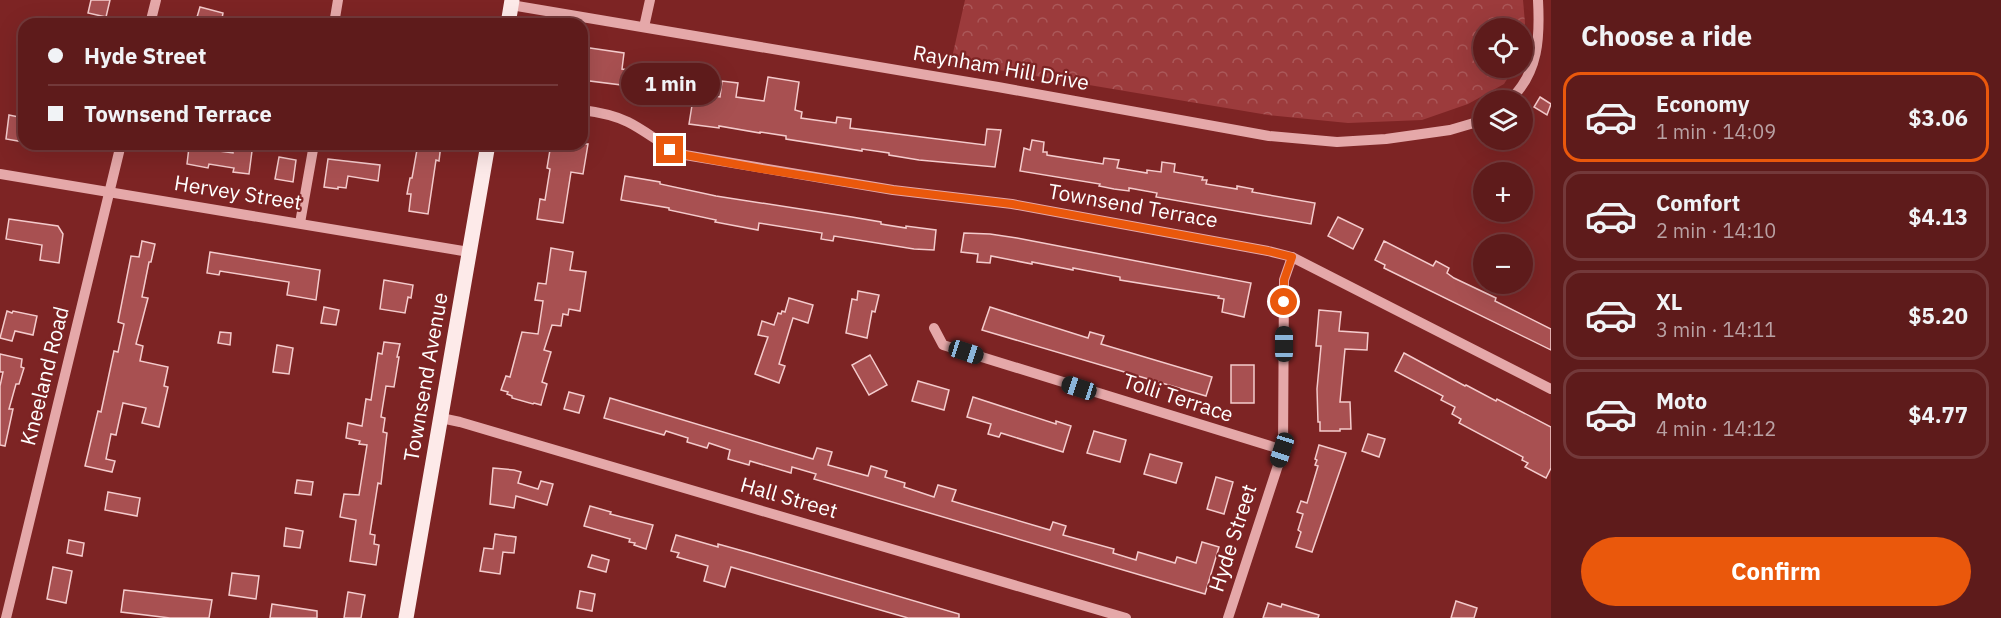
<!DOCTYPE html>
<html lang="en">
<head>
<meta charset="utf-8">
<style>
  body { margin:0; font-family:"IBM Plex Sans",sans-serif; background:#642424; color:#f1f3f6; height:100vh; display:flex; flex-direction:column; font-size:22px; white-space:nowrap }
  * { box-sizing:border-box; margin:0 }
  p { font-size:20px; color:#b9a1a3 }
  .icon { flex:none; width:33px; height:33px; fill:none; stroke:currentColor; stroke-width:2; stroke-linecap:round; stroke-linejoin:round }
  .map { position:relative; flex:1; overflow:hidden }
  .drawer { display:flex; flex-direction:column; background:#5e1b1b; width:450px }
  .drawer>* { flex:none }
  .hud { position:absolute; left:18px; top:18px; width:570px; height:132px; border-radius:18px; box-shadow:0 6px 24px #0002,0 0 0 2px #73393a; display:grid; align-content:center; height:132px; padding:0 30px; background:#5e1b1b }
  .buttons { position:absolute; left:1473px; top:18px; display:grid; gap:12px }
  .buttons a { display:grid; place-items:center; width:60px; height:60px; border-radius:50%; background:#5e1b1b; box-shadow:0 6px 24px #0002,0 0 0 2px #73393a; font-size:30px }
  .end { position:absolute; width:27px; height:27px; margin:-14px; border:8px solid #ea580c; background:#fff; box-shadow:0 0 0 3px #fff }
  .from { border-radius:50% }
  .bubble { position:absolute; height:42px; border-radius:21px; background:#5e1b1b; box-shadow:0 6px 24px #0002,0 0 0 2px #73393a; font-size:20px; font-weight:800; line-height:42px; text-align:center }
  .car { position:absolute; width:18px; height:36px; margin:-18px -9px; border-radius:8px; box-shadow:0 0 4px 2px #0007; background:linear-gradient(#222 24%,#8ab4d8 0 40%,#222 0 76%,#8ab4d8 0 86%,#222 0) }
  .hud b { display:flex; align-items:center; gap:21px; height:57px; font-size:22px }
  .hud b+b { border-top:2px solid #73393a }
  .hud i { width:15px; height:15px; background:#f1f3f6 }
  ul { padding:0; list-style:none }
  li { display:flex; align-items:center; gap:18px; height:90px; margin:0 12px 9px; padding:0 18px; border:3px solid #73393a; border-radius:18px }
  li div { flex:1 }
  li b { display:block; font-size:22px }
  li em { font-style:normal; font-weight:800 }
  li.selected { border-color:#ea580c }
  li>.icon { width:54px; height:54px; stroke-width:1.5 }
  h2 { padding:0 30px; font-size:27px; line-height:72px }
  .button { display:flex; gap:12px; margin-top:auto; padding:12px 30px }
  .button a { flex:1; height:69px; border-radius:36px; background:#ea580c; color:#fff; font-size:24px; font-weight:800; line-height:69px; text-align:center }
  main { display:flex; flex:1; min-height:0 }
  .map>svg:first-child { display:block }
  .forest { fill:url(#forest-crowns) }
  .building { fill:#a85051; stroke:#f4cbcc; stroke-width:1.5 }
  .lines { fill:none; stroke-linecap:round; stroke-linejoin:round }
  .minor { stroke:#e5a8a9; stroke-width:10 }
  .major { stroke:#fdeae9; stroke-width:15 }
  .route { stroke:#ea580c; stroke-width:8 }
  .labels { text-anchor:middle; stroke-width:4.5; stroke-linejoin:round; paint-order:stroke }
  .street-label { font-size:21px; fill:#fff; stroke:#7d2424 }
</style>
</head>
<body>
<main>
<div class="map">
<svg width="1551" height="618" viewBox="0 0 1551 618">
  <defs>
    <pattern id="forest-crowns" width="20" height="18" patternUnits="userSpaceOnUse" patternTransform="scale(1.5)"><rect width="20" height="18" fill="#9c3b3c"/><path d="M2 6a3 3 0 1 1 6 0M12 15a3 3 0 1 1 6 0" fill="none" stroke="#ab5859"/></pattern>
  </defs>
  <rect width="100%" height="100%" fill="#7d2424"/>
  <polygon class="forest" points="965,0 1523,0 1525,23 1523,40 1522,28 1484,28 1484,68 1514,68 1504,84 1468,104 1422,120 1348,123 1268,115 951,62"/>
  <g class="building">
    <polygon points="91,0 110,0 106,17 88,13"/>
    <polygon points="200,7 223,13 221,24 195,24"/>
    <polygon points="583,47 624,53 622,69 684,77 680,99 652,94 653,89 582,80"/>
    <polygon points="768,77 799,82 795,110 802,112 801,118 836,123 837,117 851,119 850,128 985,145 987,129 1001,130 995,167 919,160 889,155 889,153 862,149 862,151 786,139 786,136 760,132 760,133 719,126 719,128 689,124 694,93 720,97 722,81 738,83 736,97 764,101"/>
    <polygon points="1540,97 1551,104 1547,115 1534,107"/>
    <polygon points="9,115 24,118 24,142 6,139"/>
    <polygon points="1032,140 1044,142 1043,152 1047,152 1047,155 1103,164 1104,158 1119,160 1117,168 1147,173 1147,170 1161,172 1162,162 1175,164 1174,172 1203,177 1202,180 1207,180 1206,184 1237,189 1237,186 1253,189 1252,192 1315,203 1311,224 1156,197 1157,193 1129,188 1129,191 1114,189 1099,186 1100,184 1020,171 1024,148 1030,150"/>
    <polygon points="418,144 441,144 439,161 436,160 428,214 409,211 411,194 407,194 410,178 412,178"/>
    <polygon points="551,144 588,144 583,174 571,172 563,223 537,219 540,199 545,200 550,169 547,168"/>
    <polygon points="189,147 233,153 233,148 252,151 249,174 233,172 234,168 209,164 208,168 187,164"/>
    <polygon points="279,157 296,160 293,182 275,179"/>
    <polygon points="328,159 380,165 378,181 348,176 346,188 338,187 338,189 324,187"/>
    <polygon points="625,176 660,182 660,184 716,196 852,217 881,222 881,224 906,228 906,226 936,230 934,250 914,249 834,236 833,241 821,239 822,233 759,223 758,230 715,222 716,220 669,210 669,208 621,200"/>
    <polygon points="1338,217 1363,229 1353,249 1328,236"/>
    <polygon points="9,219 58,226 63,234 59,263 40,260 42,245 6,239"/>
    <polygon points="964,233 990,234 1017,238 1251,283 1244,317 1222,312 1224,299 1218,298 1219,296 1120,280 1120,277 1073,268 1073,270 1032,262 1032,264 991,256 990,263 977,262 978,254 961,252"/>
    <polygon points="142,241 155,244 151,262 149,262 142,297 148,298 136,344 143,346 140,361 168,367 164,386 168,387 159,427 142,423 146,408 123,403 116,435 111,434 106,459 115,461 112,472 85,466 98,411 101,412 114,351 118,352 124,324 118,322 131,256 139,257"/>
    <polygon points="1384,241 1433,266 1436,261 1449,268 1447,273 1454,278 1496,298 1495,301 1551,329 1551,350 1384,268 1385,265 1375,260"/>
    <polygon points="551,248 573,252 570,270 586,272 580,311 569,309 568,315 563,314 561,326 552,325 544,350 551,352 542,382 547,384 541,405 534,403 533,404 512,398 512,396 507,394 508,392 501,390 506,376 510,377 522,332 538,334 543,301 535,300 538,283 546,284"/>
    <polygon points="210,252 320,270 316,300 287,295 289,282 220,271 219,275 207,273"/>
    <polygon points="384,280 413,285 411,298 408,297 405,313 380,309"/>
    <polygon points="858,291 879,295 875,312 872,311 867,338 846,333 852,299 857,300"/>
    <polygon points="789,298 813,305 808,323 793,318 779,364 785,366 779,383 755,374 768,337 758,335 762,321 774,325 778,313 781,314 782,311 785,312"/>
    <polygon points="324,307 339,310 336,325 321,323"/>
    <polygon points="990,307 1088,338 1090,332 1104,336 1101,344 1212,377 1206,396 982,330"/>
    <polygon points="1319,310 1341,312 1339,331 1368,333 1367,350 1345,349 1340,402 1350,402 1351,429 1340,429 1340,431 1320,431 1320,422 1318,422 1317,389 1321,346 1316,346"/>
    <polygon points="7,311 12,313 13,311 37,316 33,335 15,331 12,341 0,338"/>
    <polygon points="220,332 231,333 230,345 218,343"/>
    <polygon points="384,342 400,344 397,357 399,357 394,387 386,386 381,417 385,418 383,432 387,433 381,484 378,483 370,534 375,535 374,544 379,545 376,565 350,561 356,520 340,517 344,494 359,495 367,445 359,444 360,441 346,438 348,423 362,426 366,399 371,400 378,353 382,354"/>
    <polygon points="277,345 293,348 289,374 273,372"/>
    <polygon points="1404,353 1465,386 1466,385 1496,401 1497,399 1551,427 1551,468 1546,478 1525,467 1528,463 1522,460 1523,457 1459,423 1461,419 1452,414 1455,407 1441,400 1443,396 1395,371"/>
    <polygon points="0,354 22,359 21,367 24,368 19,384 16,384 9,409 13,409 5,446 0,445 0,386 3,372 0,372"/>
    <polygon points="870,355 887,385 869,395 852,365"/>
    <rect x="1231" y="365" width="23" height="38"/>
    <polygon points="918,381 949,390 944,410 912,401"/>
    <polygon points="569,392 584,396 579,413 564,409"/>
    <polygon points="973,397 1056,424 1056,421 1071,426 1063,452 1001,433 999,437 988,434 991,424 967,417"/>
    <polygon points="610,398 813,459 817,448 832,452 828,465 868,476 871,466 887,471 885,477 905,483 904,487 934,497 938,485 956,490 952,501 1050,530 1053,522 1066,526 1063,535 1114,549 1113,553 1136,560 1138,552 1175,563 1177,557 1196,563 1202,542 1219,547 1205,594 814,479 816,474 792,467 791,473 750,461 749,465 728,459 730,450 709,443 707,448 687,442 688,438 666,431 664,435 604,418"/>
    <polygon points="1094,431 1126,440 1120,462 1087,453"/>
    <polygon points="1368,434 1385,439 1379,457 1362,451"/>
    <polygon points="1319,445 1346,453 1312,552 1296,547 1301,532 1298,530 1303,514 1297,512 1301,501 1307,503 1318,466 1315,465 1317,460 1315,459"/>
    <polygon points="1150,454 1182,463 1176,483 1144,474"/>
    <polygon points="493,468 514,470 521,472 518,483 538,489 541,481 553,484 547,505 516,496 514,508 490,504"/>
    <polygon points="1216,477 1233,482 1224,514 1207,509"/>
    <polygon points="297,480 313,482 311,495 295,493"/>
    <polygon points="108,492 140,498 137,516 105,510"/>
    <polygon points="590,506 611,512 610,514 653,525 646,549 634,545 635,543 629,542 630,539 584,526"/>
    <polygon points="286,528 303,531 300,548 284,546"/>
    <polygon points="495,534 516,537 514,553 503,552 500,574 480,571 484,548 493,549"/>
    <polygon points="676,535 718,547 718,544 754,554 959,614 959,618 908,618 731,567 725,587 704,581 708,566 677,557 679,553 671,551"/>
    <polygon points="69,540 84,543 82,556 67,553"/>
    <polygon points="592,555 609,560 606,572 588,567"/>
    <polygon points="53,567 72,571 66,603 47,599"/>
    <polygon points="232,573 259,576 256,599 229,595"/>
    <polygon points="124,590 212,600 209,618 170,618 121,612"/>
    <polygon points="580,591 595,594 592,611 577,608"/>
    <polygon points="348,592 365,595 361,618 344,618"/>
    <polygon points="1456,601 1477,608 1474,618 1451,618"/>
    <polygon points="1268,603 1281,607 1282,604 1319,615 1318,618 1263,618"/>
    <polygon points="272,604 317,611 317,618 270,618"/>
  </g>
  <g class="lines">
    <g class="minor">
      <polyline points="511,5 998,87 1269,136 1337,142 1386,139 1450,130 1484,120"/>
      <polyline points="150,24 156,0"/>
      <polyline points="334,24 338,0"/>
      <polyline points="644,27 650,0"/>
      <path d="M1510 100C1539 72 1540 37 1538 0"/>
      <path d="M582 110C598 112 614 115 628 122 648 132 664 147 685 155L893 190 1012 204 1268 251 1292 257 1551 389"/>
      <polyline points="0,174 469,252"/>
      <polyline points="300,223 314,144"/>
      <polyline points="934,328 943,345 1283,450"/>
      <polyline points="441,418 460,422 1126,618"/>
      <polyline points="6,618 121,144"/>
      <polyline points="1228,618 1283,450 1284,280 1292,257"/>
    </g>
    <g class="major">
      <polyline points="508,24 512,0"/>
      <polyline points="406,618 488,144"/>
    </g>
  </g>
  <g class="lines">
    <polyline class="route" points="670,150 685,155 762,169 893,190 1012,204 1268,251 1292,257 1284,280 1284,302"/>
  </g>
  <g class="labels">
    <g class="street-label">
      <text transform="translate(1001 68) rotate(10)" y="7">Raynham Hill Drive</text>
      <text transform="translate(238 193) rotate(9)" y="7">Hervey Street</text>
      <text transform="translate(1133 206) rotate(10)" y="7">Townsend Terrace</text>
      <text transform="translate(45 376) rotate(-76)" y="7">Kneeland Road</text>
      <text transform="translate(426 377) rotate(-80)" y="7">Townsend Avenue</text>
      <text transform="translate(1178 398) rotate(18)" y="7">Tolli Terrace</text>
      <text transform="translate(789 498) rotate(16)" y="7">Hall Street</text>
      <text transform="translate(1233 538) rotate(-72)" y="7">Hyde Street</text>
    </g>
  </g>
</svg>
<div class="buttons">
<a><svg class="icon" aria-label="locate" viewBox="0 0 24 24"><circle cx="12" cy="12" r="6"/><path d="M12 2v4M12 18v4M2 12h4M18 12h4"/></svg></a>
<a><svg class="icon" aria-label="layers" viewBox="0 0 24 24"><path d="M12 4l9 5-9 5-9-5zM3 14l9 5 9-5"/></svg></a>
<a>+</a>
<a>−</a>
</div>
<i class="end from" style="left:1284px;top:302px"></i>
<i class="end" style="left:670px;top:150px"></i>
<div class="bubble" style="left:621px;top:63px;width:99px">1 min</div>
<i class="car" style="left:1284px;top:344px;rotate:0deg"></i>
<i class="car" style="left:966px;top:352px;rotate:108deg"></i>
<i class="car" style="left:1079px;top:388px;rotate:288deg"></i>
<i class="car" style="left:1282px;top:450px;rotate:198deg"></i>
<div class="hud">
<b><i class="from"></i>Hyde Street</b>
<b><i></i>Townsend Terrace</b>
</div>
</div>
<section class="drawer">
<h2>Choose a ride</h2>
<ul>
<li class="selected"><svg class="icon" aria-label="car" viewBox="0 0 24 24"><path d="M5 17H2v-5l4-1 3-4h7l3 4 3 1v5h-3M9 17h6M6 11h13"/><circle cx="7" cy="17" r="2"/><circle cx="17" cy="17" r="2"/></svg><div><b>Economy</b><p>1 min · 14:09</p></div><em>$3.06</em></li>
<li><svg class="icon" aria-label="car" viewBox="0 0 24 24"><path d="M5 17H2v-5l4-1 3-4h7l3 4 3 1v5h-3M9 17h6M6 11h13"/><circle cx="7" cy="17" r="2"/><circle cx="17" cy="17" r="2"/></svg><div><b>Comfort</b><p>2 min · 14:10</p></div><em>$4.13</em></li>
<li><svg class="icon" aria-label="car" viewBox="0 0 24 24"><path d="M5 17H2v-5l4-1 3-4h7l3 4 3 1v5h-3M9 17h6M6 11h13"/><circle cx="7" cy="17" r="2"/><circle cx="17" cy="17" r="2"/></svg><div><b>XL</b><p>3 min · 14:11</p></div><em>$5.20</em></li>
<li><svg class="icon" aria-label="car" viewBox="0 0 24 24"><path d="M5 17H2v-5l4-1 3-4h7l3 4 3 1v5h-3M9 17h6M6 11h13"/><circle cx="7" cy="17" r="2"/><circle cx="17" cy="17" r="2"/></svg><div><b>Moto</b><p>4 min · 14:12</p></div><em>$4.77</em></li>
</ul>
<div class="button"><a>Confirm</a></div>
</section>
</main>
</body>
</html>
